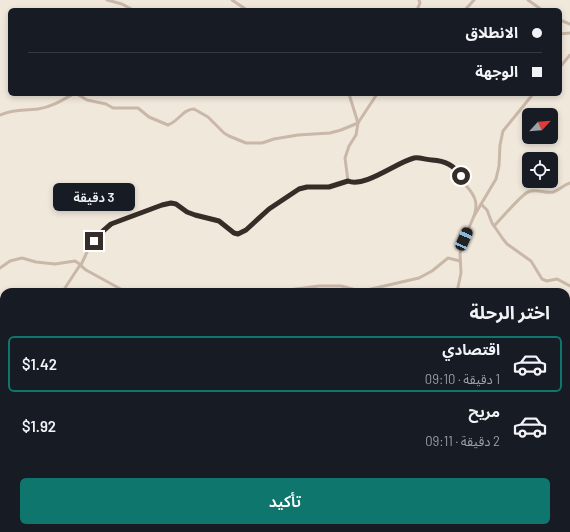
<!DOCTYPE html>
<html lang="ar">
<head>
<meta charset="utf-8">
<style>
  body { margin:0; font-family:Barlow,"Noto Sans Arabic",sans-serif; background:#20242c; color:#f1f3f6; direction:rtl; height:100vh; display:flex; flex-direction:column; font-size:15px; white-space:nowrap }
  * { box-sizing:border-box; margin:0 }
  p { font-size:13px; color:#9ea1a6 }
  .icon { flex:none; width:22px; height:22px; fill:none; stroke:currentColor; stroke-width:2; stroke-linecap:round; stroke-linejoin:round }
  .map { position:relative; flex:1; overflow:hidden; direction:ltr }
  .drawer { position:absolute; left:0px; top:288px; width:570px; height:244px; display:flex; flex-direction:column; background:#171b24; border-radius:12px 12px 0 0; box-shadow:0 2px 6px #0003; direction:rtl }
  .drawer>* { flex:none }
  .hud { position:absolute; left:8px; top:8px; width:554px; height:88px; border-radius:6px; box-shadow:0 2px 6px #0003; direction:rtl; display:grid; align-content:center; height:88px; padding:0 20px; background:#171b24 }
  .needle { width:26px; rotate:64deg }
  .fabs { position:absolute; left:522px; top:108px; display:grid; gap:8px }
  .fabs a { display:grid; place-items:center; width:36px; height:36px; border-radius:6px; background:#171b24; box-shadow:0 2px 6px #0003; font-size:20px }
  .end { position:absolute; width:18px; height:18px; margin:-9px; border:5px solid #362d28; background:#fff; box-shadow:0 0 0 2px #fff }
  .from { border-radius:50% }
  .bubble { position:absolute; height:28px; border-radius:6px; background:#171b24; box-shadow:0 2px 6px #0003; font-size:13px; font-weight:600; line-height:28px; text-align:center; direction:rtl }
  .car { position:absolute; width:12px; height:24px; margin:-12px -6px; border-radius:5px; box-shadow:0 0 3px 1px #0007; background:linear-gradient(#222 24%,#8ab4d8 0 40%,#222 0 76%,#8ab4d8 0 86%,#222 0) }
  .hud b { display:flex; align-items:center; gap:14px; height:38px; font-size:15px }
  .hud b+b { border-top:1px solid #363941 }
  .hud i { width:10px; height:10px; background:#f1f3f6 }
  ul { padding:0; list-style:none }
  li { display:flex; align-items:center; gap:12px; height:56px; margin:0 8px 6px; padding:0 12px; border:2px solid transparent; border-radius:6px }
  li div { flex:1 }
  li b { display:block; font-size:15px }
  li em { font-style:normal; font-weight:600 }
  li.current { border-color:#0f766e }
  li>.icon { width:36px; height:36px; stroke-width:1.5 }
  h2 { padding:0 20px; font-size:18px; line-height:48px }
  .button { display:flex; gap:8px; margin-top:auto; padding:8px 20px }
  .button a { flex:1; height:46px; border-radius:6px; background:#0f766e; color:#fff; font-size:16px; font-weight:600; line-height:46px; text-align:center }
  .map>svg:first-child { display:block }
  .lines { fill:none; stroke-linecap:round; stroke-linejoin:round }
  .street { stroke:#c9b8a8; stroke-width:3 }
  .secondary { stroke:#9c877a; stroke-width:4 }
  .highway { stroke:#574740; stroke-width:5.5 }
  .route { stroke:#362d28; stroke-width:5 }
</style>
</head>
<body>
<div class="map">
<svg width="570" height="532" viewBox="0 0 570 532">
  <rect width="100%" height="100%" fill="#f1e8dc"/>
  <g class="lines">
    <g class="street">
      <polyline points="107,0 122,4 133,10"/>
      <polyline points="232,0 247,10"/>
      <polyline points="528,0 542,10"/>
      <polyline points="417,10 420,3 419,0"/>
      <polyline points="465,10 474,0"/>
      <polyline points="560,20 570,24"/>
      <polyline points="560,34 570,33"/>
      <polyline points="560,67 570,55"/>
      <path d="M77 94 87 100 106 104 113 108H138L149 117 168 125C179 121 183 109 194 109L208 117 224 133 229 136 246 143H262L274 139 298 135 330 133 341 130 358 123 377 94"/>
      <path d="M349 94 358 123 356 135 349 146 345 158 348 181C366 189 397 160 417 158 421 157 425 159 429 160 438 161 444 160 452 166 460 172 462 181 468 188 476 197 478 205 474 216"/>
      <path d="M0 115C15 109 23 111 38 109 51 107 61 101 73 94"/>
      <polyline points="481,204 487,210 492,223 503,239 507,244 531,261 542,279 547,281 557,279 570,286"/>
      <path d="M494 226C501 219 521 195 528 192 537 188 545 194 553 192 560 190 563 185 570 183"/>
      <polyline points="0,268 10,261 22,258 36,262 55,264 75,261 81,265 88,250 94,241 103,231 111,224 166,204 175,204 187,212 195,215 215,219 234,233 238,234 246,230 269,209 299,189 307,187 329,187 348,181"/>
      <polyline points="64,292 65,288 80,265 86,270 126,292"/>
      <polyline points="273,292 319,286 341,286 360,291"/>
      <polyline points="358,292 419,278 432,271 448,258 460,261"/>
      <polyline points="457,292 461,273 460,254 461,246 474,216 496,179 499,166 500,145 503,131 533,94"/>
      <polyline points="552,528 553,532"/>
    </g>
    <g class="secondary">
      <polyline points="0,482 4,483"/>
      <polyline points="113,528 140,531 168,528"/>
      <polyline points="440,532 441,528"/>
    </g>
    <g class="highway">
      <polyline points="0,501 4,503"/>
      <polyline points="566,505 570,503"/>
      <polyline points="0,507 4,509"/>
      <polyline points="0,515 4,515"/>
      <polyline points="38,528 45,532"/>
      <polyline points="48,528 55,532"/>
      <polyline points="207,532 215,528"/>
      <polyline points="223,532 231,529 238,528"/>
    </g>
  </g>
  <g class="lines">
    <path class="route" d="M94 241 103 231 111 224 162 205 171 203 176 204 187 212 195 215 219 221 234 233 238 234 246 230 269 209 299 189 307 187H329L348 181C365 188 397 162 414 158 420 157 426 160 432 160 445 161 454 165 461 176"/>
  </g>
</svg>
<div class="fabs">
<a><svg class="needle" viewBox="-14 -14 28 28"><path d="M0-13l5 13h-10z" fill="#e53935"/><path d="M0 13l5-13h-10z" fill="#9ea1a6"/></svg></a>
<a><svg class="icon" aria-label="locate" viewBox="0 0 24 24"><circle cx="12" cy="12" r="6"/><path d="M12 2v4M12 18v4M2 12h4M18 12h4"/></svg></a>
</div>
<i class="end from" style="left:461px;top:176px"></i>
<i class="end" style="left:94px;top:241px"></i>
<div class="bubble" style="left:53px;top:183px;width:82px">3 دقيقة</div>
<i class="car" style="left:464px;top:239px;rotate:24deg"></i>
<div class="hud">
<b><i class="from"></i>الانطلاق</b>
<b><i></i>الوجهة</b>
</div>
<section class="drawer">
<h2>اختر الرحلة</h2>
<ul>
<li class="current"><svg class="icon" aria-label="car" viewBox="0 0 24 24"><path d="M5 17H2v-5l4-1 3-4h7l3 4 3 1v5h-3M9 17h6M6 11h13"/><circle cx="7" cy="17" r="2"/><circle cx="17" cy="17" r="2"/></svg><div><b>اقتصادي</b><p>1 دقيقة · 09:10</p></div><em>$1.42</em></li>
<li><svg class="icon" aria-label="car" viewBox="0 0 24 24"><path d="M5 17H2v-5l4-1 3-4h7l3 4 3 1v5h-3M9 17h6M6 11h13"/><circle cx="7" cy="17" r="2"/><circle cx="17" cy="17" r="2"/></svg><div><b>مريح</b><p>2 دقيقة · 09:11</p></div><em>$1.92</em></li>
</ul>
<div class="button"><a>تأكيد</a></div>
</section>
</div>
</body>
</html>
